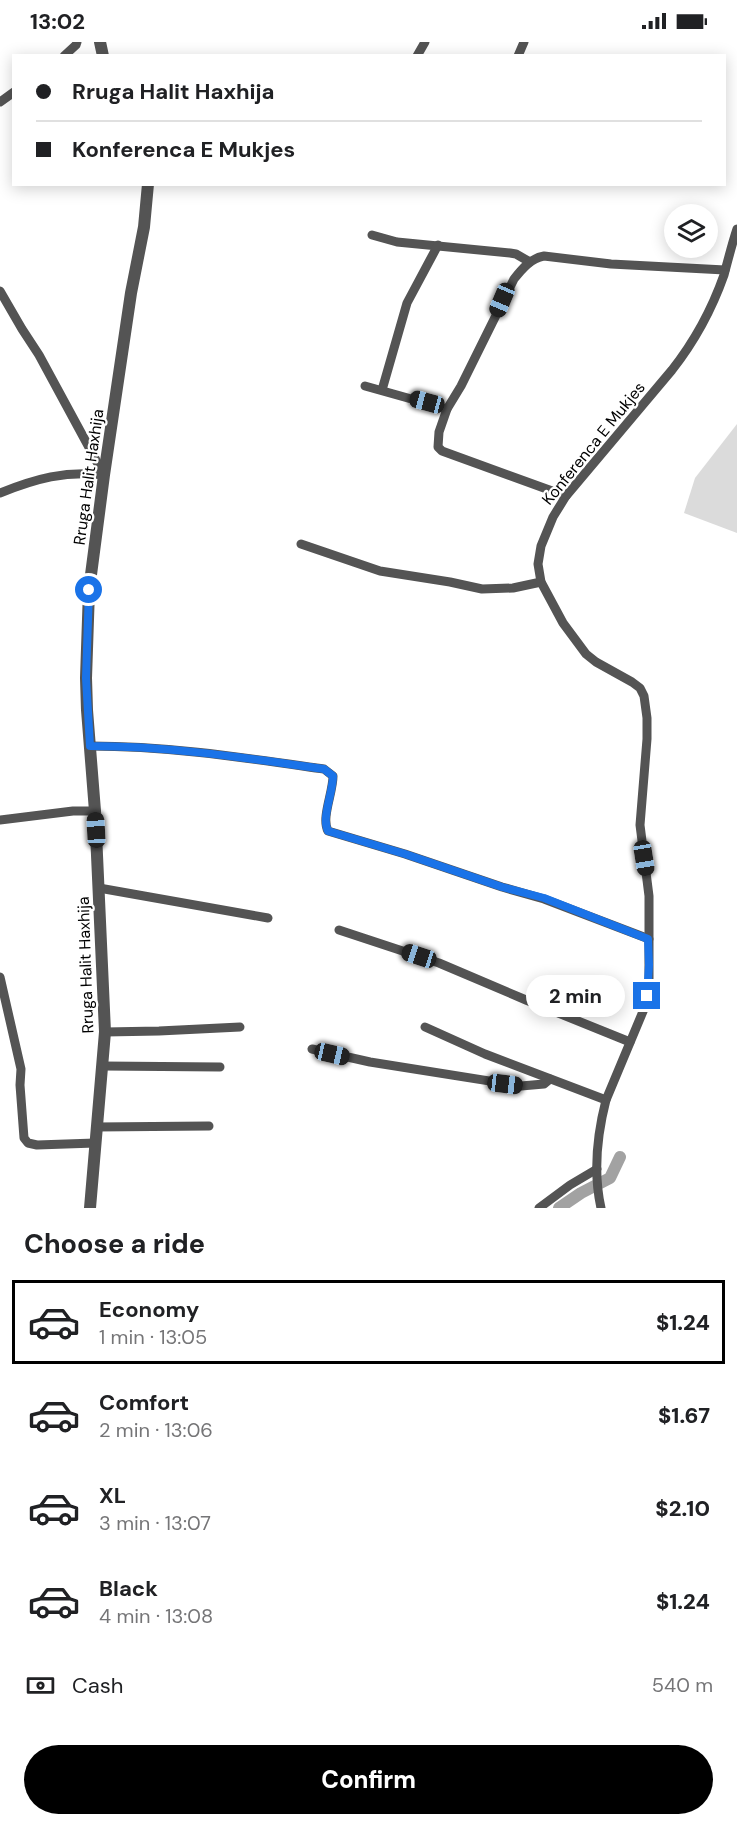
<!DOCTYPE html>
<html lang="en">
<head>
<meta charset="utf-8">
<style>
  body { margin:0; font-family:"DM Sans",sans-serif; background:#f2f2f2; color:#202124; height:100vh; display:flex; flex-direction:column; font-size:22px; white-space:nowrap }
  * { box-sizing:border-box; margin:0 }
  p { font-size:20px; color:#757577 }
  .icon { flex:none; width:33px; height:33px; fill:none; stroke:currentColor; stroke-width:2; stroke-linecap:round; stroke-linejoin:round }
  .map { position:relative; height:1166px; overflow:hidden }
  .sheet { display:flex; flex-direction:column; background:#fff; flex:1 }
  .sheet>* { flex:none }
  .guide { position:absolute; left:12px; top:12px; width:714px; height:132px; border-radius:0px; box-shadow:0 3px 15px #0003; display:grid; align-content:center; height:132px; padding:0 24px; background:#fff }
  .controls { position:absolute; left:664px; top:162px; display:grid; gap:12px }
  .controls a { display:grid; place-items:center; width:54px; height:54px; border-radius:50%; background:#fff; box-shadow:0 3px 15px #0003; font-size:30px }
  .end { position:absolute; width:27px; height:27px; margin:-14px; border:8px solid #1a73e8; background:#fff; box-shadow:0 0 0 3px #fff }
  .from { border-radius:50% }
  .bubble { position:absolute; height:42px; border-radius:21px; background:#fff; box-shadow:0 3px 15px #0003; font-size:20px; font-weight:800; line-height:42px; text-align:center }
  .car { position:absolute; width:18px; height:36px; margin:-18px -9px; border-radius:8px; box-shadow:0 0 4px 2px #0007; background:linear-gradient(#222 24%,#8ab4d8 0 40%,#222 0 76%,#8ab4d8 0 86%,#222 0) }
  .guide b { display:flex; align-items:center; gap:21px; height:57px; font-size:22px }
  .guide b+b { border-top:2px solid #e0e0e0 }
  .guide i { width:15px; height:15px; background:#202124 }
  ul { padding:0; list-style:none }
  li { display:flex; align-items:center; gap:18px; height:84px; margin:0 12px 9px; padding:0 12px; border:3px solid transparent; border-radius:0px }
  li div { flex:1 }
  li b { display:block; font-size:22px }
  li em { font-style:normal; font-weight:800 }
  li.selected { border-color:#000 }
  li>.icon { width:54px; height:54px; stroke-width:1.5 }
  h2 { padding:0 24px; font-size:27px; line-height:72px }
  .pay { display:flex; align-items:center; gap:15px; height:66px; padding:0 24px; font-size:22px }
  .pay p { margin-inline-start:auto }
  .primary-button { display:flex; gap:12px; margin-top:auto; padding:12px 24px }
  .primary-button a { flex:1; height:69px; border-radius:36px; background:#000; color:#fff; font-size:24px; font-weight:800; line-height:69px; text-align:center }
  .status { display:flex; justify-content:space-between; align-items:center; height:42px; padding:0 30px; background:#fff; direction:ltr }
  .status svg { height:16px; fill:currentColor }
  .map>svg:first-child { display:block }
  .green { fill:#dbdbdb }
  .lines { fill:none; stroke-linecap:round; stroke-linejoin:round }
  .canal { stroke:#a2a2a2; stroke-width:12 }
  .minor { stroke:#545454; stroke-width:9 }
  .tertiary { stroke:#545454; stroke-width:12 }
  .route { stroke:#1a73e8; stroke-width:8 }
  .labels { text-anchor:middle; stroke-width:4.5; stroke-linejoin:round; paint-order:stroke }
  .street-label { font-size:16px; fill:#000; stroke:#fff }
</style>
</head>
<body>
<div class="status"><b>13:02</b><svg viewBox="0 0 49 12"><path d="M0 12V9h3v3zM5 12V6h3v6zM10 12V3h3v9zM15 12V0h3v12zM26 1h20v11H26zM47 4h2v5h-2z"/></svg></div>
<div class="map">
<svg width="737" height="1166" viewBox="0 0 737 1166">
  <rect width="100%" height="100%" fill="#fff"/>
  <polygon class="green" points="737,382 737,491 684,471 695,436"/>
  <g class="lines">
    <polyline class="canal" points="559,1166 581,1151 610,1136 620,1115"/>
    <g class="minor">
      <polyline points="64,14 76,3 77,0"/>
      <polyline points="417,14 425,0"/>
      <polyline points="518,14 524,0"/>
      <polyline points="0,60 14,50"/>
      <polyline points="372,193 397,200 510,211 516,212 530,220"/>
      <polyline points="0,249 22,287 39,313 104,433"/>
      <polyline points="365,344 447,367"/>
      <polyline points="382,348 407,261 438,203"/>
      <path d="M0 451C35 437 66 428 104 433"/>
      <path d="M566 454 442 409 438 405 439 390 447 367 461 344 514 237C522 227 531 216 544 214L611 222 725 228"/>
      <polyline points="301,502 380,529 450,540 482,547 513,546 541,540"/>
      <path d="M90 704C169 704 246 716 324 727L333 734C333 751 321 776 328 789L405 812 502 845 544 857 649 897"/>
      <polyline points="0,778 73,769 95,769"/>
      <polyline points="99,846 268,876"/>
      <polyline points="339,888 439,921 526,958 630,1000"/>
      <polyline points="0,935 21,1027 20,1043 24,1096 28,1101 37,1103 95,1101"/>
      <polyline points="425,985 485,1012 606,1058"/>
      <polyline points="105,990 159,989 240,985"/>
      <polyline points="312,1007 370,1020 521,1044 544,1042 550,1037"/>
      <polyline points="103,1024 220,1025"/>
      <polyline points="96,1085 209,1084"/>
      <polyline points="539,1166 570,1143 597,1127"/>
      <path d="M601 1166C593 1130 597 1093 606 1058L644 967 649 941V854L640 783 647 697V676L644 654 640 646 632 640 596 620 586 612 563 581 541 540 538 522 541 504 553 475 566 454 672 328C694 300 712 267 724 233 728 218 732 202 737 187"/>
    </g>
    <g class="tertiary">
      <polyline points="100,0 103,14"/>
      <polyline points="90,1166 105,990 95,769 87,668 86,636 89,548 104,433 131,251 144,185 148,142"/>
    </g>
  </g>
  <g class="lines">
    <path class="route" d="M89 548 86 636 90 704C168 704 246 716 324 727L333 734C333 751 321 776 328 789L405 812 502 845 544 856 648 897 649 923 647 954"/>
  </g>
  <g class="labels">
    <g class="street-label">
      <text transform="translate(593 401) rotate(-51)" y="6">Konferenca E Mukjes</text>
      <text transform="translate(88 435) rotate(-82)" y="6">Rruga Halit Haxhija</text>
      <text transform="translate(85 923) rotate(-92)" y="6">Rruga Halit Haxhija</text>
    </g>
  </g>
</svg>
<div class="controls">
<a><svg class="icon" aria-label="layers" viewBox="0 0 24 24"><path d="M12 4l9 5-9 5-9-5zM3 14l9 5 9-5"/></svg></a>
</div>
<i class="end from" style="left:89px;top:548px"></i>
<i class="end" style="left:647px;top:954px"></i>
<div class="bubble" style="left:526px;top:933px;width:99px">2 min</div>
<i class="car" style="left:502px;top:258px;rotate:203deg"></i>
<i class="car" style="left:427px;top:360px;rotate:285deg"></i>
<i class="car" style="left:96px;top:788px;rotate:357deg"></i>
<i class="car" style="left:644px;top:816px;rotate:171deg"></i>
<i class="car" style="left:419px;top:914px;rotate:288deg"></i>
<i class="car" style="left:332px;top:1012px;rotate:103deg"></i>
<i class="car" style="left:505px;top:1042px;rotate:97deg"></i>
<div class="guide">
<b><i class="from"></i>Rruga Halit Haxhija</b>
<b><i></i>Konferenca E Mukjes</b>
</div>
</div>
<section class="sheet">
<h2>Choose a ride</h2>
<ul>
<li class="selected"><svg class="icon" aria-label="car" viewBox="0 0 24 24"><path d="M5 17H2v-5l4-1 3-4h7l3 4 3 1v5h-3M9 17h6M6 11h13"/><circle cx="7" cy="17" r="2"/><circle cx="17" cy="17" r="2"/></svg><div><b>Economy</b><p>1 min · 13:05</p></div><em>$1.24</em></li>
<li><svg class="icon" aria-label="car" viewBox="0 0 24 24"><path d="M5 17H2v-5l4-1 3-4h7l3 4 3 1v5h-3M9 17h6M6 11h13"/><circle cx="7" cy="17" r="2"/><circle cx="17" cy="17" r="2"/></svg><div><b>Comfort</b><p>2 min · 13:06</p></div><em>$1.67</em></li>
<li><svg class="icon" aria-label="car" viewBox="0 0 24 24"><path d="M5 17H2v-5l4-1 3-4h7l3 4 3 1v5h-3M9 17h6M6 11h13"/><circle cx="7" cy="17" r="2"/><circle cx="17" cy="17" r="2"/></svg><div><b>XL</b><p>3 min · 13:07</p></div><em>$2.10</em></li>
<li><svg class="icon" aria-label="car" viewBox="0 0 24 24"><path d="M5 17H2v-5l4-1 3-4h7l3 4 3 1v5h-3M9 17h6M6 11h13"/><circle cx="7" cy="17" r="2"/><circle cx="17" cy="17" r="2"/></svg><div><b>Black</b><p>4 min · 13:08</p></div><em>$1.24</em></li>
</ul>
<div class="pay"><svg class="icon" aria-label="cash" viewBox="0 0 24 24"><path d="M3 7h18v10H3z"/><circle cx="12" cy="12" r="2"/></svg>Cash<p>540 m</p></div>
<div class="primary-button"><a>Confirm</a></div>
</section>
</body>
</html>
